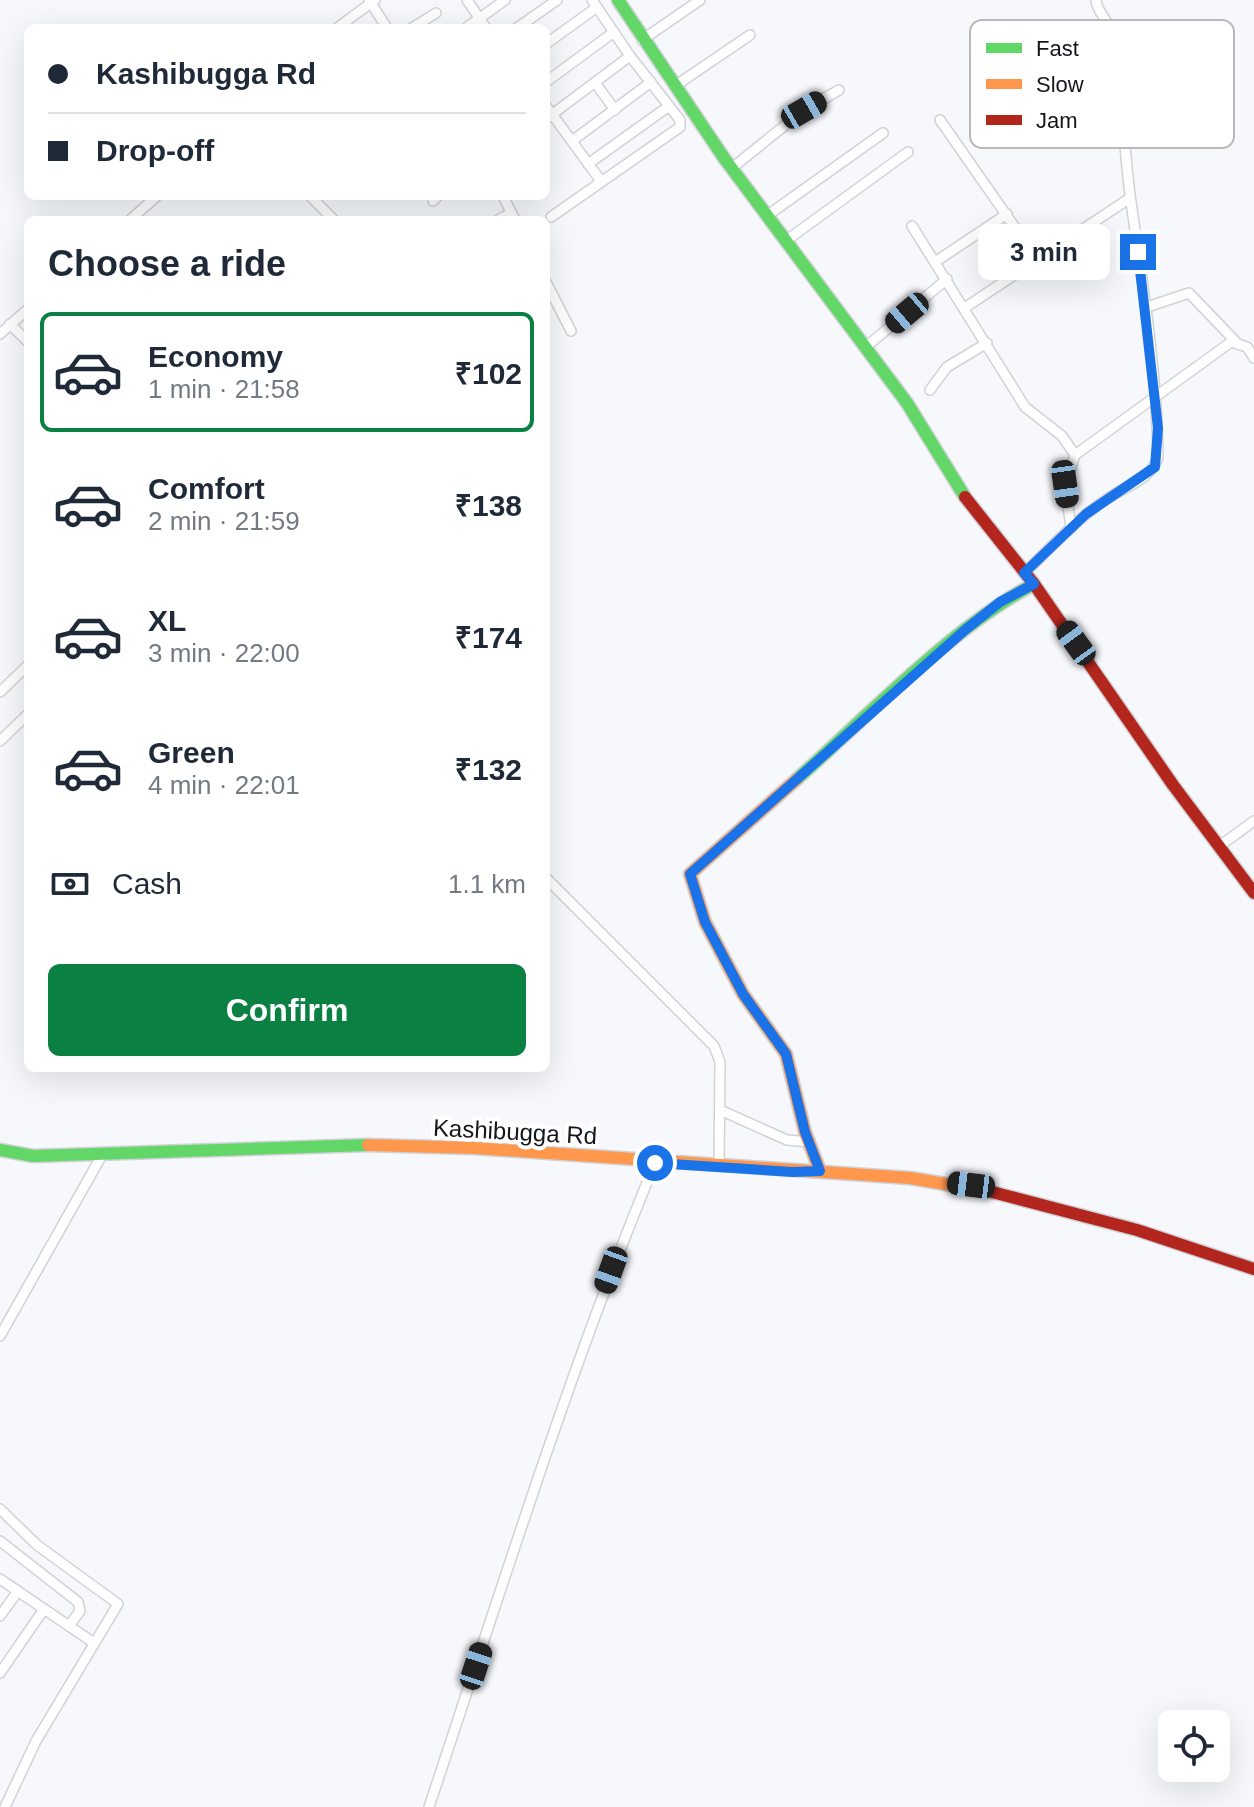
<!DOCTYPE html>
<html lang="en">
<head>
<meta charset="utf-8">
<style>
  body { margin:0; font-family:Arial,sans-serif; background:#f6f6f7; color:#1f2937; height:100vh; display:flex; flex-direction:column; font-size:30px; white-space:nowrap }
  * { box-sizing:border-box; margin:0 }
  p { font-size:26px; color:#747a83 }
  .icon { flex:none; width:44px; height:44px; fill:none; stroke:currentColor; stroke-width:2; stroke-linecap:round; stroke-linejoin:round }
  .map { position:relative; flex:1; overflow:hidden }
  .drawer { position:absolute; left:24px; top:216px; width:526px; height:856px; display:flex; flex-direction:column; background:#fff; border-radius:12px; box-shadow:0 8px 32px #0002 }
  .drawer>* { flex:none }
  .hud { position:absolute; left:24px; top:24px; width:526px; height:176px; border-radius:12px; box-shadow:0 8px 32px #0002; display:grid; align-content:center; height:176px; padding:0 24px; background:#fff }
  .fabs { position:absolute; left:1158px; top:1710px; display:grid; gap:16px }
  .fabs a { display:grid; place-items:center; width:72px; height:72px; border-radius:12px; background:#fff; box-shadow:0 8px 32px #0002; font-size:40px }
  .end { position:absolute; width:36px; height:36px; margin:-18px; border:10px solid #1a73e8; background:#fff; box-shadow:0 0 0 4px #fff }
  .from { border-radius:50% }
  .bubble { position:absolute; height:56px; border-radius:12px; background:#fff; box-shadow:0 8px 32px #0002; font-size:26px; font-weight:800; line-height:56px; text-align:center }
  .car { position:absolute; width:24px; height:48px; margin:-24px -12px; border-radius:10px; box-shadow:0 0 6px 2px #0007; background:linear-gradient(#222 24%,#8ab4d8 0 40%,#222 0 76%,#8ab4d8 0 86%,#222 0) }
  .hud b { display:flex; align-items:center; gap:28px; height:76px; font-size:30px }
  .hud b+b { border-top:2px solid #e0e1e3 }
  .hud i { width:20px; height:20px; background:#1f2937 }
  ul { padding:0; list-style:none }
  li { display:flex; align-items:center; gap:24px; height:120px; margin:0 16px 12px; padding:0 8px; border:4px solid transparent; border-radius:12px }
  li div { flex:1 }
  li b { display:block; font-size:30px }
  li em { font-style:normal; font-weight:800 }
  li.current { border-color:#0b8043 }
  li>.icon { width:72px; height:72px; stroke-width:1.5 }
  h2 { padding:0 24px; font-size:36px; line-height:96px }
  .pay { display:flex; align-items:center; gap:20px; height:88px; padding:0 24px; font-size:30px }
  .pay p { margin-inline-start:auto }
  .cta { display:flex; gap:16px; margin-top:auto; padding:16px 24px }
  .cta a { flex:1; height:92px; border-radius:12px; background:#0b8043; color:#fff; font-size:32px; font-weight:800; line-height:92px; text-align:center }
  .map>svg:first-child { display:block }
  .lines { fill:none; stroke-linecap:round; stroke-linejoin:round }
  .street-casing { stroke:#d1d2d7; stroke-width:12 }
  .fast-casing { stroke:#d1d2d7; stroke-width:15 }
  .slow-casing { stroke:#d1d2d7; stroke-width:15 }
  .jam-casing { stroke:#d1d2d7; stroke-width:15 }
  .street { stroke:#fefeff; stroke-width:9 }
  .fast { stroke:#63d668; stroke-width:12 }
  .slow { stroke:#ff974d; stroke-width:12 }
  .jam { stroke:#b3261e; stroke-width:12 }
  .route { stroke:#1a73e8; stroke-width:10 }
  .labels { text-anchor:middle; stroke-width:8; stroke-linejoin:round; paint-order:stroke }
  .street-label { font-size:24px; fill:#15161c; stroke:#fff }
  .key { fill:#fff; stroke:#b9b9bb; stroke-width:2 }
  .key-label { font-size:22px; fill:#15161c }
</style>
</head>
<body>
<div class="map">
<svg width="1254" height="1807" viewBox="0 0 1254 1807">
  <rect width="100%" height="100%" fill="#f7f8fc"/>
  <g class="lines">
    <defs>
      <g id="street">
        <polyline points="369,0 387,28"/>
        <polyline points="467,0 486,28"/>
        <polyline points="337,28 375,0"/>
        <polyline points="412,28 436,13"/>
        <polyline points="466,28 505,0"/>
        <polyline points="517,28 557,0"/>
        <polyline points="642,40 700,0"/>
        <polyline points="546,44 597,7"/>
        <polyline points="546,82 614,32"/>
        <polyline points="596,84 615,110"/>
        <polyline points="675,86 750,35"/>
        <polyline points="546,106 601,181"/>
        <polyline points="546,119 630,56 592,0"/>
        <polyline points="940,120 1037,259"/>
        <polyline points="572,141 651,82"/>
        <polyline points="588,164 669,106"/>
        <polyline points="732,168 804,110 839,90"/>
        <polyline points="310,196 334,220"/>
        <polyline points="503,196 515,220"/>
        <polyline points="433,201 438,196"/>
        <polyline points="768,215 883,133"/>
        <polyline points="551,217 680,127 680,120 630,56"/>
        <polyline points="130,220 157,196"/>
        <polyline points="498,220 511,213"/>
        <polyline points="912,226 1025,407 1062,436 1075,455"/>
        <polyline points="787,240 908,152"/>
        <polyline points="935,262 1007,214"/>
        <polyline points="546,282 571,331"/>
        <polyline points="966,307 1130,198"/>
        <polyline points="1147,307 1189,293 1237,343"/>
        <polyline points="10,324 28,342"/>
        <polyline points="0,334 28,309"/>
        <polyline points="867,346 947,279"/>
        <polyline points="930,390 947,367 987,343"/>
        <polyline points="1071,528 1065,484 1075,455 1231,342 1247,347 1254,358"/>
        <path d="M1024 573C1052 547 1078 517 1110 497 1129 485 1151 479 1158 457 1157 371 1143 287 1131 202 1123 145 1123 88 1111 32 1109 20 1097 13 1096 0"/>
        <polyline points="0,692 28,665"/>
        <polyline points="0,741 28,714"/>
        <polyline points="1221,845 1254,821"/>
        <polyline points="546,878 714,1046 720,1062 719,1165"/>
        <polyline points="720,1110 787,1140 809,1142"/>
        <polyline points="0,1336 102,1155"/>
        <polyline points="0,1509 37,1545 118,1604 36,1741 5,1807"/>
        <polyline points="0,1541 78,1602 80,1611 69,1626"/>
        <polyline points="0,1579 94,1643"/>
        <polyline points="0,1616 18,1591"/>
        <polyline points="0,1673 44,1609"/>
        <path d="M429 1807C501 1591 568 1373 655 1163"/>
      </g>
      <g id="fast">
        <polyline points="618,0 724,158 907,403 965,497"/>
        <path d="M797 779C868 716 951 628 1034 584"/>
        <polyline points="0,1150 33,1156 368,1145"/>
      </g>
      <g id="slow">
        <polyline points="797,779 690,874 705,922 743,994 786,1054 805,1132 820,1171"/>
        <polyline points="368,1145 474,1148 910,1178 992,1192"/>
      </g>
      <g id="jam">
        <polyline points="965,497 1034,584 1173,785 1254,893"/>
        <polyline points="992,1192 1137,1230 1254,1269"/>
      </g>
    </defs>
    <use href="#street" class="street-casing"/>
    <use href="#fast" class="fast-casing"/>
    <use href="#slow" class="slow-casing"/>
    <use href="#jam" class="jam-casing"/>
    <use href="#street" class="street"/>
    <use href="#fast" class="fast"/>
    <use href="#slow" class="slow"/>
    <use href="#jam" class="jam"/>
  </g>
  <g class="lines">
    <polyline class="route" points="655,1163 793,1172 820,1171 805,1132 786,1054 743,994 705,922 690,874 965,630 1000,602 1034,584 1024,573 1086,514 1155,467 1158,428 1138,252"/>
  </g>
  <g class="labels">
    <g class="street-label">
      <text transform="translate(515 1132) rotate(3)" y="8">Kashibugga Rd</text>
    </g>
  </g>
  <rect x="970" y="20" width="264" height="128" rx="12" class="key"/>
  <rect x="986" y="43" width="36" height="10" fill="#63d668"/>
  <rect x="986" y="79" width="36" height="10" fill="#ff974d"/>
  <rect x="986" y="115" width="36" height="10" fill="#b3261e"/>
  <g class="key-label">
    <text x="1036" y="56">Fast</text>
    <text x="1036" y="92">Slow</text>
    <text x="1036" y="128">Jam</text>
  </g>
</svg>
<div class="fabs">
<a><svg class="icon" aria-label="locate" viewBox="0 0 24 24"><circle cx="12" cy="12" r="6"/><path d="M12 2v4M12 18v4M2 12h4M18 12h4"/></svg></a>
</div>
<i class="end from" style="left:655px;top:1163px"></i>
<i class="end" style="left:1138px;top:252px"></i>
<div class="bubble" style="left:978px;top:224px;width:132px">3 min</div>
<i class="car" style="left:804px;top:110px;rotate:60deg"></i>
<i class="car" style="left:907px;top:313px;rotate:230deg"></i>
<i class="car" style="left:1065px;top:484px;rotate:172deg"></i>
<i class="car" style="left:1076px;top:643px;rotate:324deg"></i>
<i class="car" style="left:971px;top:1185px;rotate:277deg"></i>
<i class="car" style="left:611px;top:1270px;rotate:200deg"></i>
<i class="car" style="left:476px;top:1666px;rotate:18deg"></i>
<div class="hud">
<b><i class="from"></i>Kashibugga Rd</b>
<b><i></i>Drop-off</b>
</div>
<section class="drawer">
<h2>Choose a ride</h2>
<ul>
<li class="current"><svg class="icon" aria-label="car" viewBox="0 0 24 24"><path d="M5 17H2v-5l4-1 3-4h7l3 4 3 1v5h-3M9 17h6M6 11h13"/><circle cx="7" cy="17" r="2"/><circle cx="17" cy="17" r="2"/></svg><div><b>Economy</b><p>1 min · 21:58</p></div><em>₹102</em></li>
<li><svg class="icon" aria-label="car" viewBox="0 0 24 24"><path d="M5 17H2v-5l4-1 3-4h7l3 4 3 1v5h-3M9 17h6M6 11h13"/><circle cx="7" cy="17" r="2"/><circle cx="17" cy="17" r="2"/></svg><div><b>Comfort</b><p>2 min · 21:59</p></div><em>₹138</em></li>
<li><svg class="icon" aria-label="car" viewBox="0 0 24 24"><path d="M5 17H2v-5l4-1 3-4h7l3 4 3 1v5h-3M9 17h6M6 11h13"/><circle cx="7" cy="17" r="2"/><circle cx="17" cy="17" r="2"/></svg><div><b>XL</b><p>3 min · 22:00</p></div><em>₹174</em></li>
<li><svg class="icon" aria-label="car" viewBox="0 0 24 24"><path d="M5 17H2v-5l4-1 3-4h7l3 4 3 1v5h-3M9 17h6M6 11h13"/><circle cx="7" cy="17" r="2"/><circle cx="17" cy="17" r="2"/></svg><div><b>Green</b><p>4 min · 22:01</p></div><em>₹132</em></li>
</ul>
<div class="pay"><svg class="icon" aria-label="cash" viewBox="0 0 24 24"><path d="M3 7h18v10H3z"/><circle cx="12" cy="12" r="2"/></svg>Cash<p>1.1 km</p></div>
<div class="cta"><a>Confirm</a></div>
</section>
</div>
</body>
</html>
